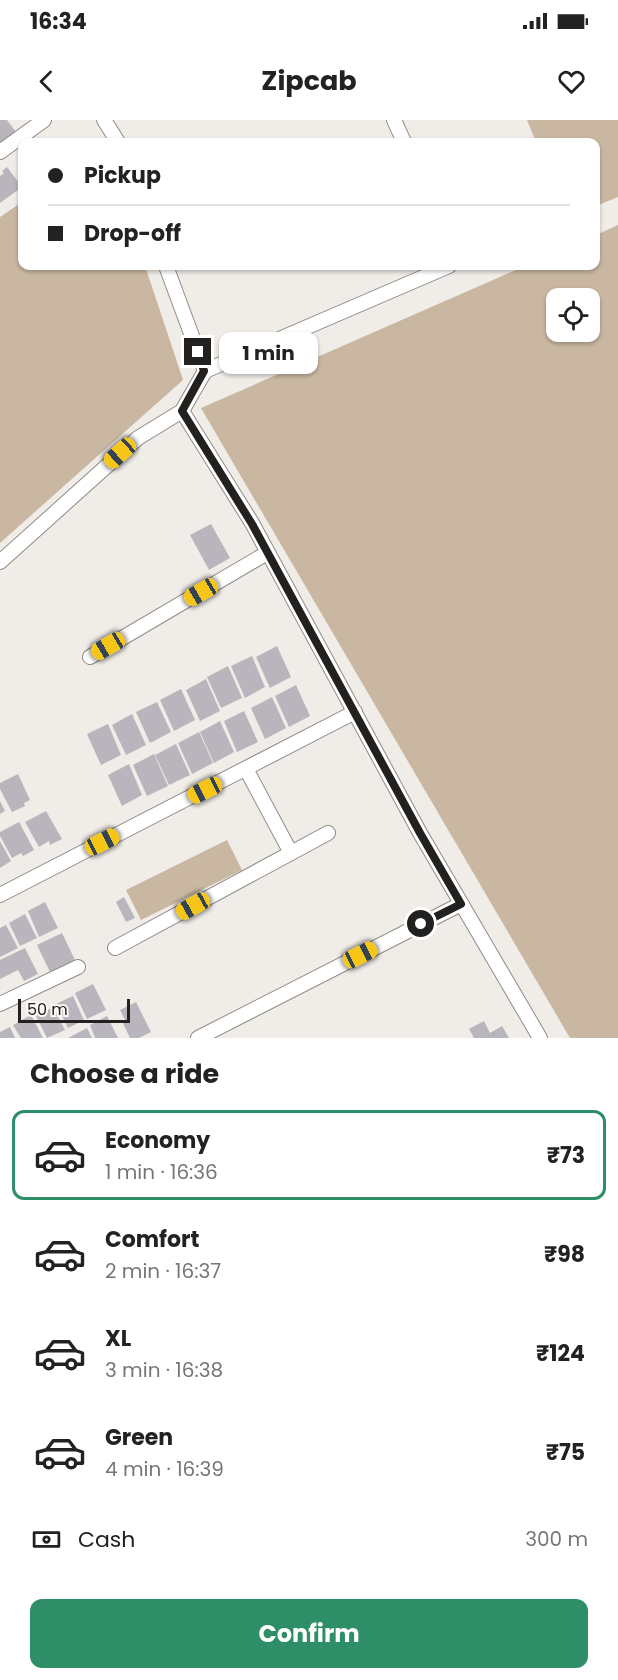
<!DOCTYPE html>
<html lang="en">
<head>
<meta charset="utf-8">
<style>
  body { margin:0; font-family:Poppins,sans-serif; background:#f2f2f2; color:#222; height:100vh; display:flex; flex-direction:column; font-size:22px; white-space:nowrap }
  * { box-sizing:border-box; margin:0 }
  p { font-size:20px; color:#767676 }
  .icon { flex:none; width:33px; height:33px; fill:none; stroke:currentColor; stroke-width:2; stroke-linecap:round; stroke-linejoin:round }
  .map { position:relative; height:918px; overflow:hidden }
  .details { display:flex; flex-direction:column; background:#fff; flex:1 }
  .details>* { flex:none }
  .hud { position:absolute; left:18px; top:18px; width:582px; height:132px; border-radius:12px; box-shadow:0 2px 4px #0004; display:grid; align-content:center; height:132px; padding:0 30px; background:#fff }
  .buttons { position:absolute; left:546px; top:168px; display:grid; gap:12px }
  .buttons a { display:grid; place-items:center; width:54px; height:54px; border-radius:12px; background:#fff; box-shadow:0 2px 4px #0004; font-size:30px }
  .scale { position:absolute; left:18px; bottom:15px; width:112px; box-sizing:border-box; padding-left:6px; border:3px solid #22211f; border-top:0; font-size:16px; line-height:21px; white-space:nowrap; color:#22211f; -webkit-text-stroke:4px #fdf9f4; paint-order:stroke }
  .end { position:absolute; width:27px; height:27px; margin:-14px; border:8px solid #22211f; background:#fff; box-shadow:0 0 0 3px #fff }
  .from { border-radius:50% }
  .bubble { position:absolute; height:42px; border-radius:12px; background:#fff; box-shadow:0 2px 4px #0004; font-size:20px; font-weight:700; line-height:42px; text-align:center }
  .car { position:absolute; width:18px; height:36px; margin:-18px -9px; border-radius:8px; box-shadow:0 0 4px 2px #0007; background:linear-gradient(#f5c518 24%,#345 0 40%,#f5c518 0 76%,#345 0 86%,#f5c518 0) }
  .hud b { display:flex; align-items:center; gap:21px; height:57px; font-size:22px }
  .hud b+b { border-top:2px solid #e0e0e0 }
  .hud i { width:15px; height:15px; background:#222 }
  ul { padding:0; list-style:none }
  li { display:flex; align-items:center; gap:18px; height:90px; margin:0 12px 9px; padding:0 18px; border:3px solid transparent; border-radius:12px }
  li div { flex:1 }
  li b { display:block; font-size:22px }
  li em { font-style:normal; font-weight:700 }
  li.on { border-color:#2d8e67 }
  li>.icon { width:54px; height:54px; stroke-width:1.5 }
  h2 { padding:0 30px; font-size:27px; line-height:72px }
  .pay { display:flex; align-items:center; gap:15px; height:66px; padding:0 30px; font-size:22px }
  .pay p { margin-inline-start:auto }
  .cta { display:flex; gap:12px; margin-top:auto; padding:12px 30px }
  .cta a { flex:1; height:69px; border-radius:12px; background:#2d8e67; color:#fff; font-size:24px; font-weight:700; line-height:69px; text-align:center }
  .status { display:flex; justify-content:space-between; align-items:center; height:42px; padding:0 30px; background:#fff; direction:ltr }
  .status svg { height:16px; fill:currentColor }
  header { display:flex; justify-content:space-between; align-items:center; height:78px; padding:0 30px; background:#fff; font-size:27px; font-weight:700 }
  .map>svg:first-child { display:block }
  .green { fill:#cab7a2; fill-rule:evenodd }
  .building { fill:#b8b6bc }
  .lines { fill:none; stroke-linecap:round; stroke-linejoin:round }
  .street-casing { stroke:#8f8b87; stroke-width:16 }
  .street { stroke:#fff; stroke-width:14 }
  .route { stroke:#22211f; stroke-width:8 }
</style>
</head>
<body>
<div class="status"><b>16:34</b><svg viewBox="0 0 49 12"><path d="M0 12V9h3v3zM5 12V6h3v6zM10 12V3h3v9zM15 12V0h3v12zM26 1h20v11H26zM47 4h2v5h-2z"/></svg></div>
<header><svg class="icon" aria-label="back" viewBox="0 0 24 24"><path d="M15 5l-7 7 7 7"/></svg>Zipcab<svg class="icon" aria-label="heart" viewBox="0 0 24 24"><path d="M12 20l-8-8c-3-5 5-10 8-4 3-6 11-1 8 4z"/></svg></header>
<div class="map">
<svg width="618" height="918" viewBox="0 0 618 918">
  <rect width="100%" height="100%" fill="#f0ece7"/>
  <g class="green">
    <polygon points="527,0 618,0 618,77 596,86 596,22 536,22"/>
    <polygon points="22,82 22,146 145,146 183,260 0,423 0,97"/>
    <path d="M618 105V918H570L201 288 525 146H596V115ZM590 178V212H556V178Z"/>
    <polygon points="227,720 242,750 141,800 126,770"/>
  </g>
  <g class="building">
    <polygon points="0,0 7,0 16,12 0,24"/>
    <polygon points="7,47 22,67 0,83 0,56 4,53 2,51"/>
    <polygon points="211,404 230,438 209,450 190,415"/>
    <polygon points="277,526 291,557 270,568 256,537"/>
    <polygon points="252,536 265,567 245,578 231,546"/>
    <polygon points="228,546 242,578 221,588 207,557"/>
    <polygon points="206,559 220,591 200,601 186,570"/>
    <polygon points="296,565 310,596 289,607 275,576"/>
    <polygon points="181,569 195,600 174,611 160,580"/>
    <polygon points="272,577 286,608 265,619 251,588"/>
    <polygon points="157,582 171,612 150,623 136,592"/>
    <polygon points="244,591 258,622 237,632 224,601"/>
    <polygon points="132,594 146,625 126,635 112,605"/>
    <polygon points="220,601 234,632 214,643 200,612"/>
    <polygon points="108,604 121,635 101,645 87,614"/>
    <polygon points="199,612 213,643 192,654 178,623"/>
    <polygon points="176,624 190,655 169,665 155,635"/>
    <polygon points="154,634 168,666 147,676 133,645"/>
    <polygon points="129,644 142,675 122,686 108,655"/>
    <polygon points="18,654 30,680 24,683 25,686 12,692 0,669 0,663"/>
    <polygon points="0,681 5,691 0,694"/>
    <polygon points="46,691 62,719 50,725 49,721 39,727 25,702"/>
    <polygon points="19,702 34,730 23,736 21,733 12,738 0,716 0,712"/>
    <polygon points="0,721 11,741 0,748"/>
    <polygon points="124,777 135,798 126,802 116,782"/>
    <polygon points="45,782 58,808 39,817 28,791"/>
    <polygon points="25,794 37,818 20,826 9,803"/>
    <polygon points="6,805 18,828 0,837 0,808"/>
    <polygon points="62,813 75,840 50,852 37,825"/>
    <polygon points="25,828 38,854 24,861 18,850 0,859 0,840"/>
    <polygon points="93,864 106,890 87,899 75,873"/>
    <polygon points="73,876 84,900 68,908 56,884"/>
    <polygon points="136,882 151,912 139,918 130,918 122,901 125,900 120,890"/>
    <polygon points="53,887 65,910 47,918 36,896"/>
    <polygon points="31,895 43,918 21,918 13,905"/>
    <polygon points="107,896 118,918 95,918 90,905"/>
    <polygon points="484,901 490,913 502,906 509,918 474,918 469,909"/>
    <polygon points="10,907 15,918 0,918 0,912"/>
    <polygon points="87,908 92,918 68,918"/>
  </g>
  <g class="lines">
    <defs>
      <g id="street">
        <polyline points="104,0 118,22"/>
        <polyline points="394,0 404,22"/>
        <polyline points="0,32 44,0"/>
        <polyline points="166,146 205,251 182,291 252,403 420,713 540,918"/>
        <polyline points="205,251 449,146"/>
        <polyline points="0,442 138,318 182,291"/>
        <polyline points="90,537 267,433"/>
        <polyline points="246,649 291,733"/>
        <polyline points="0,775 355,592"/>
        <polyline points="115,828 328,713"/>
        <polyline points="0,884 78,847"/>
        <polyline points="198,918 461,784"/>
      </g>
    </defs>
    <use href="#street" class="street-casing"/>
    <use href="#street" class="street"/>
  </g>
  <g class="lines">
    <polyline class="route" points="198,232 204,251 182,291 252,404 420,713 461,784 421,804"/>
  </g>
</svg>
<div class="buttons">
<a><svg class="icon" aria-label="locate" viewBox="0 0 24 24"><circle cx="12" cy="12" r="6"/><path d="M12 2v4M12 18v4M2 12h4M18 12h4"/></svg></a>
</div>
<div class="scale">50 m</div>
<i class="end from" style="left:421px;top:804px"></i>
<i class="end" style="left:198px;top:232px"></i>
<div class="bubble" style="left:219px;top:212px;width:99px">1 min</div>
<i class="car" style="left:120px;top:333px;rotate:228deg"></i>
<i class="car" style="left:201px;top:472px;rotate:240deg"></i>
<i class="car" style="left:108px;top:526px;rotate:240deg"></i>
<i class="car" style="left:205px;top:670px;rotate:243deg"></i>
<i class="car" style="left:102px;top:722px;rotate:63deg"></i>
<i class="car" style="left:193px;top:786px;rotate:241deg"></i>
<i class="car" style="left:360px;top:835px;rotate:63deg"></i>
<div class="hud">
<b><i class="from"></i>Pickup</b>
<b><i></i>Drop-off</b>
</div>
</div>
<section class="details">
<h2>Choose a ride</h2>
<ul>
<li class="on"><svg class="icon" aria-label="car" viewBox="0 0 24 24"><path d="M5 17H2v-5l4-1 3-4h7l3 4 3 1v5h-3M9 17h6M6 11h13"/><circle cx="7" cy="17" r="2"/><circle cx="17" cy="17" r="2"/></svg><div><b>Economy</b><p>1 min · 16:36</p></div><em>₹73</em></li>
<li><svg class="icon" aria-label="car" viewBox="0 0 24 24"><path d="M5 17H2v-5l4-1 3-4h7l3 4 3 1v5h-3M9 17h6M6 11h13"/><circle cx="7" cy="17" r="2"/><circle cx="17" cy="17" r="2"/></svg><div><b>Comfort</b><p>2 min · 16:37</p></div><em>₹98</em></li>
<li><svg class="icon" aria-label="car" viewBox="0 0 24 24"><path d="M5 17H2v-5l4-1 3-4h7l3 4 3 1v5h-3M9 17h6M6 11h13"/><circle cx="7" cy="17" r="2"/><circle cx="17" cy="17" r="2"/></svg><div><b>XL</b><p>3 min · 16:38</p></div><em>₹124</em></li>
<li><svg class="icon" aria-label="car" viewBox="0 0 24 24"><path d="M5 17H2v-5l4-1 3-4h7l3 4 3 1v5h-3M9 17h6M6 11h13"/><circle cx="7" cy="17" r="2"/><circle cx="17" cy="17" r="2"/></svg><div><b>Green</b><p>4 min · 16:39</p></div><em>₹75</em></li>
</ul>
<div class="pay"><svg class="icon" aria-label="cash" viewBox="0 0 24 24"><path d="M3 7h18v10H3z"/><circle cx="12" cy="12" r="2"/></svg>Cash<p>300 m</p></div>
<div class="cta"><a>Confirm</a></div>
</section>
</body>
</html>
